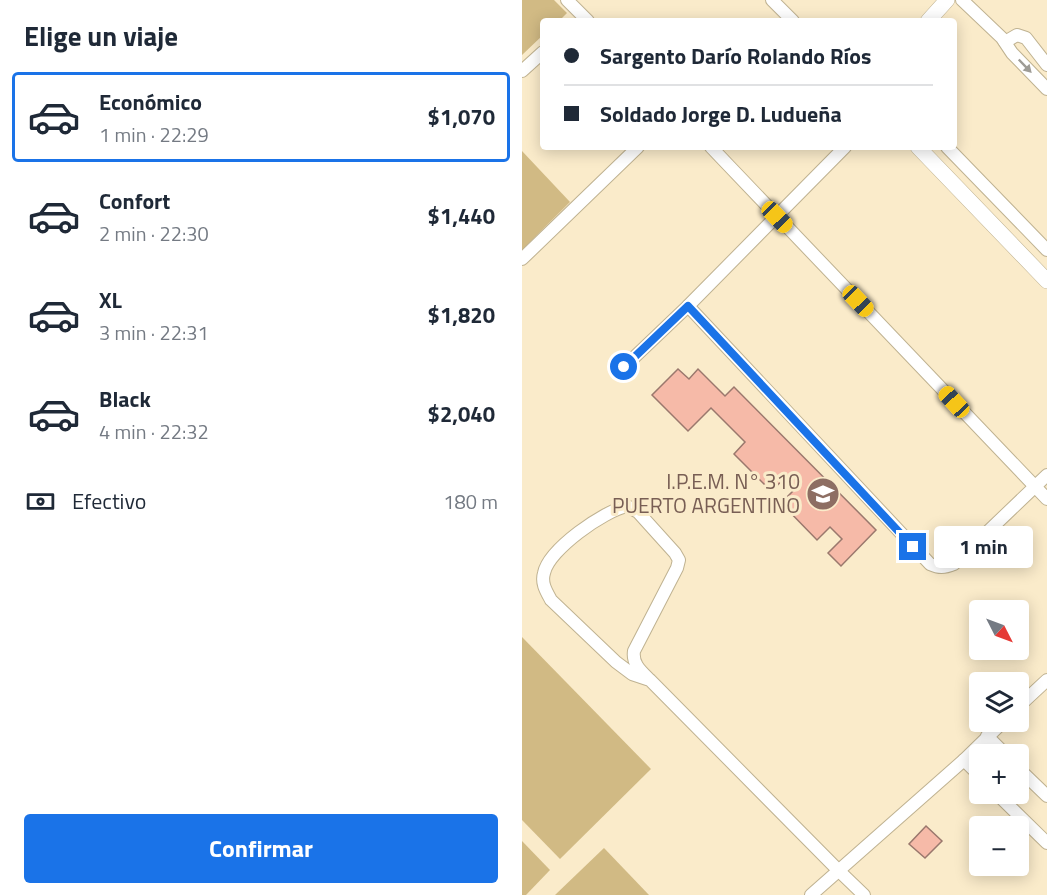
<!DOCTYPE html>
<html lang="es">
<head>
<meta charset="utf-8">
<style>
  body { margin:0; font-family:"Titillium Web",sans-serif; background:#f6f6f7; color:#1f2937; height:100vh; display:flex; flex-direction:column; font-size:22px; white-space:nowrap }
  * { box-sizing:border-box; margin:0 }
  p { font-size:20px; color:#747a83 }
  .icon { flex:none; width:33px; height:33px; fill:none; stroke:currentColor; stroke-width:2; stroke-linecap:round; stroke-linejoin:round }
  .map { position:relative; flex:1; overflow:hidden }
  .side { display:flex; flex-direction:column; background:#fff; width:522px }
  .side>* { flex:none }
  .top-card { position:absolute; left:18px; top:18px; width:417px; height:132px; border-radius:6px; box-shadow:0 3px 15px #0003; display:grid; align-content:center; height:132px; padding:0 24px; background:#fff }
  .needle { width:39px; rotate:132deg }
  .controls { position:absolute; left:447px; top:600px; display:grid; gap:12px }
  .controls a { display:grid; place-items:center; width:60px; height:60px; border-radius:6px; background:#fff; box-shadow:0 3px 15px #0003; font-size:30px }
  .end { position:absolute; width:27px; height:27px; margin:-14px; border:8px solid #1a73e8; background:#fff; box-shadow:0 0 0 3px #fff }
  .from { border-radius:50% }
  .bubble { position:absolute; height:42px; border-radius:6px; background:#fff; box-shadow:0 3px 15px #0003; font-size:20px; font-weight:700; line-height:42px; text-align:center }
  .car { position:absolute; width:18px; height:36px; margin:-18px -9px; border-radius:8px; box-shadow:0 0 4px 2px #0007; background:linear-gradient(#f5c518 24%,#345 0 40%,#f5c518 0 76%,#345 0 86%,#f5c518 0) }
  .top-card b { display:flex; align-items:center; gap:21px; height:57px; font-size:22px }
  .top-card b+b { border-top:2px solid #e0e1e3 }
  .top-card i { width:15px; height:15px; background:#1f2937 }
  ul { padding:0; list-style:none }
  li { display:flex; align-items:center; gap:18px; height:90px; margin:0 12px 9px; padding:0 12px; border:3px solid transparent; border-radius:6px }
  li div { flex:1 }
  li b { display:block; font-size:22px }
  li em { font-style:normal; font-weight:700 }
  li.active { border-color:#1a73e8 }
  li>.icon { width:54px; height:54px; stroke-width:1.5 }
  h2 { padding:0 24px; font-size:27px; line-height:72px }
  .pay { display:flex; align-items:center; gap:15px; height:66px; padding:0 24px; font-size:22px }
  .pay p { margin-inline-start:auto }
  .cta { display:flex; gap:12px; margin-top:auto; padding:12px 24px }
  .cta a { flex:1; height:69px; border-radius:6px; background:#1a73e8; color:#fff; font-size:24px; font-weight:700; line-height:69px; text-align:center }
  main { display:flex; flex:1; min-height:0 }
  .map>svg:first-child { display:block }
  .green { fill:#d1ba84 }
  .building { fill:#f6baa8; stroke:#9a786d; stroke-width:1.5 }
  .lines { fill:none; stroke-linecap:round; stroke-linejoin:round }
  .minor-casing { stroke:#bfb291; stroke-width:14 }
  .tertiary-casing { stroke:#bfb291; stroke-width:16 }
  .minor { stroke:#fff; stroke-width:12 }
  .tertiary { stroke:#fff; stroke-width:15 }
  .oneway { fill:#9e9c96 }
  .route { stroke:#1a73e8; stroke-width:8 }
  .labels { text-anchor:middle; stroke-width:6; stroke-linejoin:round; paint-order:stroke }
  .education-label { font-size:21px; fill:#785e54; stroke:#faebca; text-anchor:end }
</style>
</head>
<body>
<main>
<section class="side">
<h2>Elige un viaje</h2>
<ul>
<li class="active"><svg class="icon" aria-label="car" viewBox="0 0 24 24"><path d="M5 17H2v-5l4-1 3-4h7l3 4 3 1v5h-3M9 17h6M6 11h13"/><circle cx="7" cy="17" r="2"/><circle cx="17" cy="17" r="2"/></svg><div><b>Económico</b><p>1 min · 22:29</p></div><em>$1,070</em></li>
<li><svg class="icon" aria-label="car" viewBox="0 0 24 24"><path d="M5 17H2v-5l4-1 3-4h7l3 4 3 1v5h-3M9 17h6M6 11h13"/><circle cx="7" cy="17" r="2"/><circle cx="17" cy="17" r="2"/></svg><div><b>Confort</b><p>2 min · 22:30</p></div><em>$1,440</em></li>
<li><svg class="icon" aria-label="car" viewBox="0 0 24 24"><path d="M5 17H2v-5l4-1 3-4h7l3 4 3 1v5h-3M9 17h6M6 11h13"/><circle cx="7" cy="17" r="2"/><circle cx="17" cy="17" r="2"/></svg><div><b>XL</b><p>3 min · 22:31</p></div><em>$1,820</em></li>
<li><svg class="icon" aria-label="car" viewBox="0 0 24 24"><path d="M5 17H2v-5l4-1 3-4h7l3 4 3 1v5h-3M9 17h6M6 11h13"/><circle cx="7" cy="17" r="2"/><circle cx="17" cy="17" r="2"/></svg><div><b>Black</b><p>4 min · 22:32</p></div><em>$2,040</em></li>
</ul>
<div class="pay"><svg class="icon" aria-label="cash" viewBox="0 0 24 24"><path d="M3 7h18v10H3z"/><circle cx="12" cy="12" r="2"/></svg>Efectivo<p>180 m</p></div>
<div class="cta"><a>Confirmar</a></div>
</section>
<div class="map">
<svg width="525" height="895" viewBox="0 0 525 895">
  <rect width="100%" height="100%" fill="#faebca"/>
  <g class="green">
    <polygon points="0,0 32,0 45,13 37,21 21,21 21,35 0,55"/>
    <polygon points="0,151 48,202 0,250"/>
    <polygon points="0,637 129,769 38,859 0,820"/>
    <polygon points="0,841 28,870 4,895 0,895"/>
    <polygon points="82,848 127,895 33,895"/>
  </g>
  <g class="building">
    <polygon points="156,369 167,379 176,369 203,396 212,387 354,530 319,566 306,553 320,539 308,527 295,540 259,503 272,490 261,480 249,491 212,454 223,442 189,408 166,431 130,395"/>
    <polygon points="404,826 420,841 403,858 387,844"/>
  </g>
  <g class="lines">
    <defs>
      <g id="minor">
        <polyline points="45,0 66,21"/>
        <polyline points="250,0 271,21"/>
        <polyline points="440,0 480,38 490,53 525,89"/>
        <polyline points="483,42 495,35 504,38 525,65"/>
        <polyline points="0,71 21,52"/>
        <polyline points="189,147 525,499"/>
        <polyline points="425,147 525,250"/>
        <polyline points="0,259 116,147"/>
        <path d="M166 306 408 564C417 568 422 568 432 564L525 475"/>
        <polyline points="102,367 166,306 323,147"/>
        <path d="M128 680 110 674 94 662 29 600C24 591 19 583 22 573 27 549 82 511 105 506L116 512 153 553 157 560 155 568 112 651C110 664 119 671 128 680L316 870 342 895"/>
        <polyline points="496,707 525,680"/>
        <polyline points="465,736 483,754"/>
        <polyline points="442,760 458,776"/>
        <polyline points="496,768 525,796"/>
        <polyline points="475,794 525,843"/>
        <polyline points="289,895 442,760 481,722"/>
      </g>
      <g id="tertiary">
        <polyline points="406,21 425,0"/>
        <polyline points="396,147 525,281"/>
      </g>
    </defs>
    <use href="#minor" class="minor-casing"/>
    <use href="#tertiary" class="tertiary-casing"/>
    <use href="#minor" class="minor"/>
    <use href="#tertiary" class="tertiary"/>
  </g>
  <defs><path id="oneway-solid" d="M-6-.8H1V-3.2L6.5 0L1 3.2V.8H-6Z" transform="scale(1.5)"/></defs>
  <use class="oneway" href="#oneway-solid" transform="translate(503 66) rotate(46)"/>
  <g class="lines">
    <polyline class="route" points="102,367 166,306 391,547"/>
  </g>
  <defs>
    <symbol id="school-disc" viewBox="-11 -11 22 22"><circle r="9.5" fill="#8d6e63" stroke="#faebca"/><path d="M0-5L7-2L0 1L-7-2ZM-4 1L0 2.5L4 1V4Q0 6-4 4Z" fill="#fff"/></symbol>
  </defs>
  <g fill-rule="evenodd">
    <use href="#school-disc" x="282" y="475" width="38" height="38"/>
  </g>
  <g class="labels">
    <g class="education-label">
      <text x="278" y="489">I.P.E.M. N° 310<tspan x="278" dy="24">PUERTO ARGENTINO</tspan></text>
    </g>
  </g>
</svg>
<div class="controls">
<a><svg class="needle" viewBox="-14 -14 28 28"><path d="M0-13l5 13h-10z" fill="#e53935"/><path d="M0 13l5-13h-10z" fill="#747a83"/></svg></a>
<a><svg class="icon" aria-label="layers" viewBox="0 0 24 24"><path d="M12 4l9 5-9 5-9-5zM3 14l9 5 9-5"/></svg></a>
<a>+</a>
<a>−</a>
</div>
<i class="end from" style="left:102px;top:367px"></i>
<i class="end" style="left:391px;top:547px"></i>
<div class="bubble" style="left:412px;top:526px;width:99px">1 min</div>
<i class="car" style="left:255px;top:217px;rotate:136deg"></i>
<i class="car" style="left:336px;top:301px;rotate:136deg"></i>
<i class="car" style="left:432px;top:402px;rotate:317deg"></i>
<div class="top-card">
<b><i class="from"></i>Sargento Darío Rolando Ríos</b>
<b><i></i>Soldado Jorge D. Ludueña</b>
</div>
</div>
</main>
</body>
</html>
